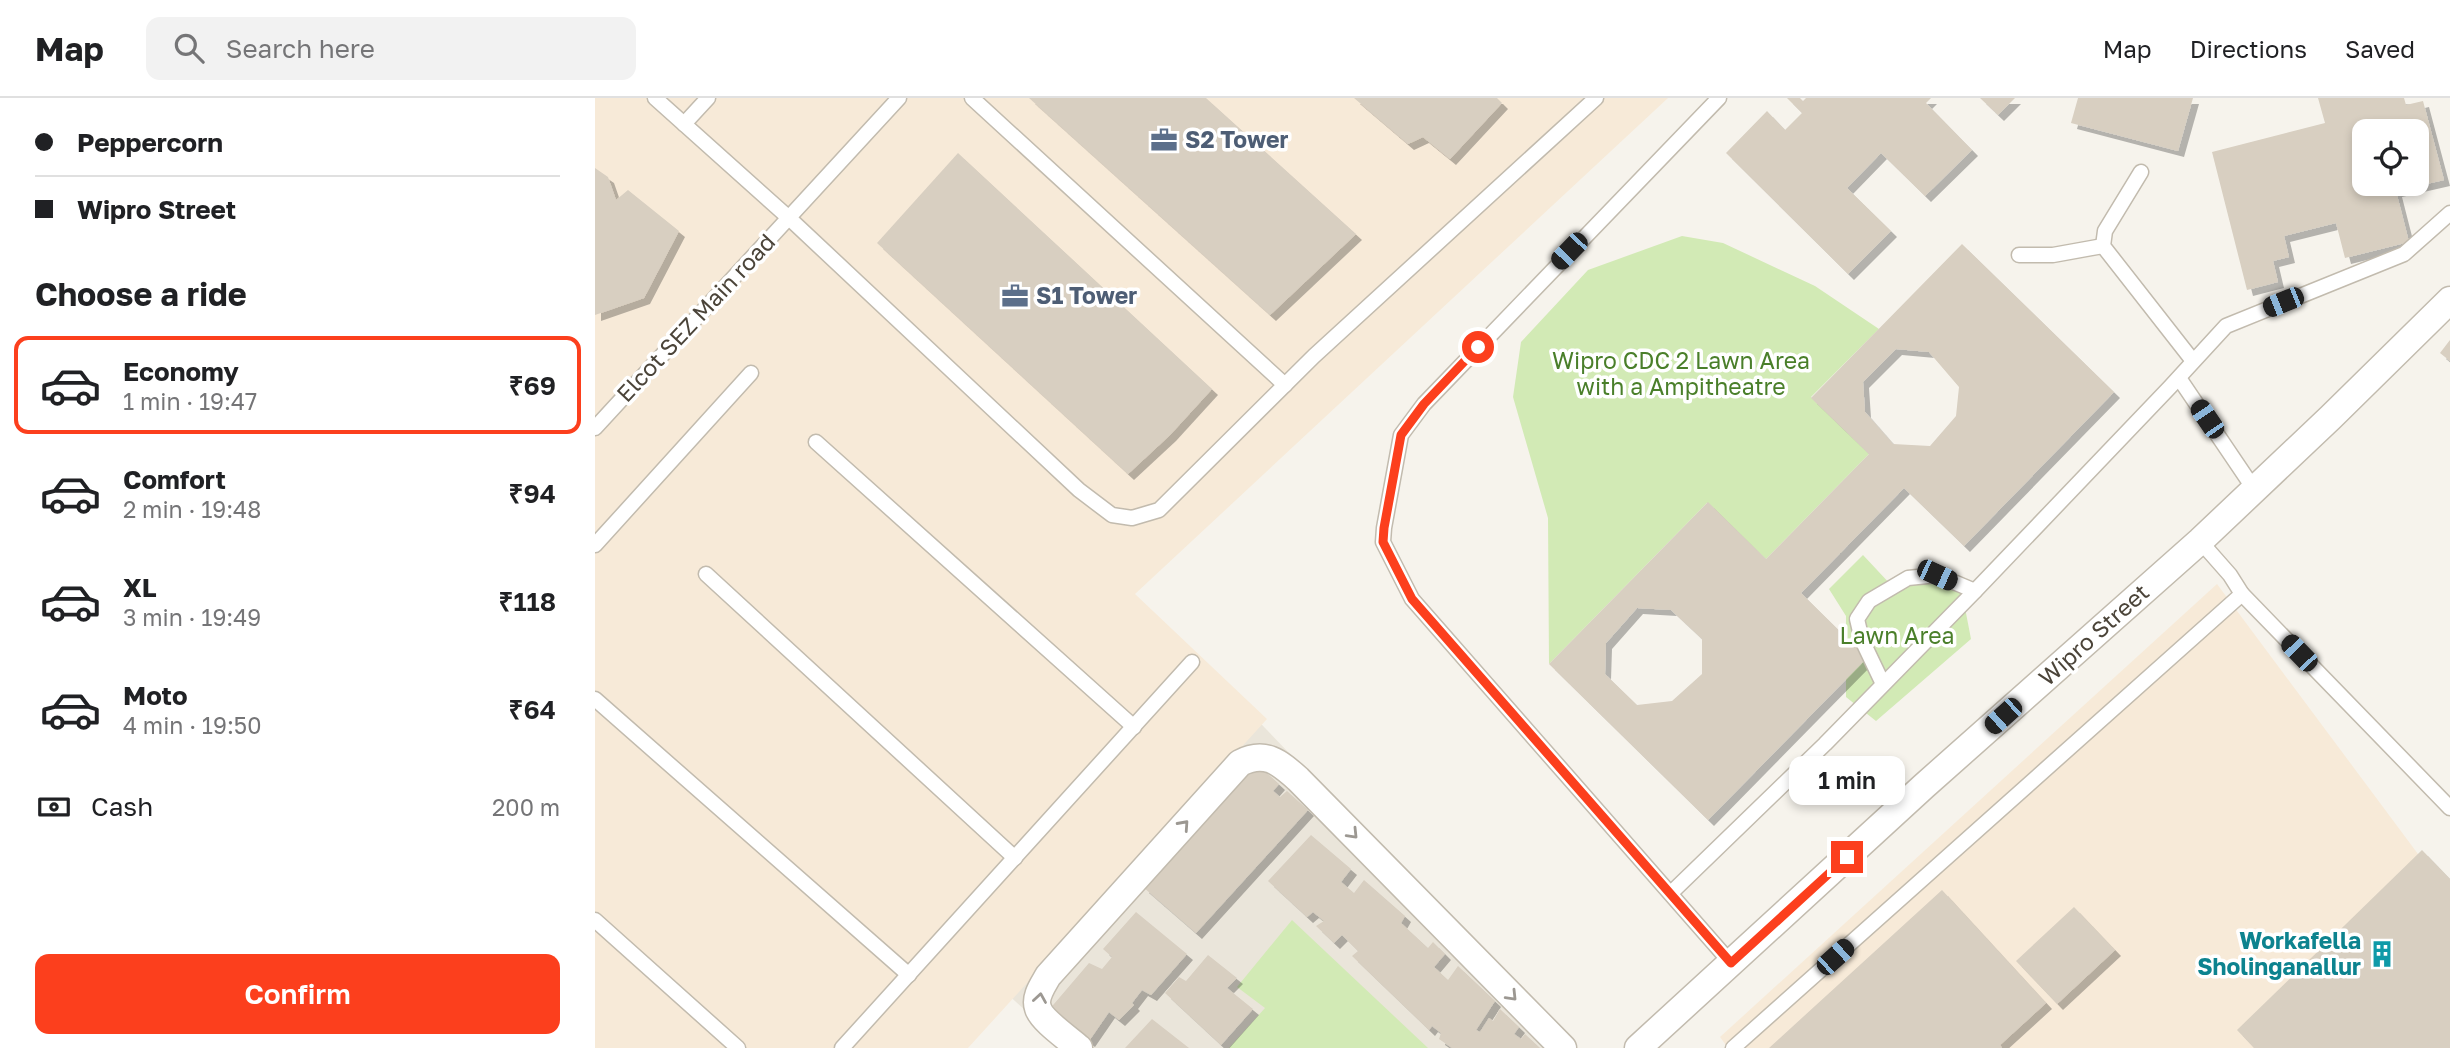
<!DOCTYPE html>
<html lang="en">
<head>
<meta charset="utf-8">
<style>
  body { margin:0; font-family:"Golos Text",sans-serif; background:#f2f2f2; color:#202124; height:100vh; display:flex; flex-direction:column; font-size:26px; white-space:nowrap }
  * { box-sizing:border-box; margin:0 }
  p { font-size:23px; color:#757577 }
  .icon { flex:none; width:38px; height:38px; fill:none; stroke:currentColor; stroke-width:2; stroke-linecap:round; stroke-linejoin:round }
  .map { position:relative; flex:1; overflow:hidden }
  .panel { display:flex; flex-direction:column; background:#fff; width:595px }
  .panel>* { flex:none }
  .top-card { display:grid; align-content:center; height:154px; padding:0 35px; background:#fff }
  .controls { position:absolute; left:1757px; top:21px; display:grid; gap:14px }
  .controls a { display:grid; place-items:center; width:77px; height:77px; border-radius:14px; background:#fff; box-shadow:0 4px 10px #0003; font-size:35px }
  .end { position:absolute; width:32px; height:32px; margin:-16px; border:9px solid #fc3f1d; background:#fff; box-shadow:0 0 0 4px #fff }
  .from { border-radius:50% }
  .bubble { position:absolute; height:49px; border-radius:14px; background:#fff; box-shadow:0 4px 10px #0003; font-size:23px; font-weight:600; line-height:49px; text-align:center }
  .car { position:absolute; width:21px; height:42px; margin:-21px -10px; border-radius:9px; box-shadow:0 0 5px 2px #0007; background:linear-gradient(#222 24%,#8ab4d8 0 40%,#222 0 76%,#8ab4d8 0 86%,#222 0) }
  .top-card b { display:flex; align-items:center; gap:24px; height:66px; font-size:26px }
  .top-card b+b { border-top:2px solid #e0e0e0 }
  .top-card i { width:18px; height:18px; background:#202124 }
  ul { padding:0; list-style:none }
  li { display:flex; align-items:center; gap:21px; height:98px; margin:0 14px 10px; padding:0 21px; border:4px solid transparent; border-radius:14px }
  li div { flex:1 }
  li b { display:block; font-size:26px }
  li em { font-style:normal; font-weight:600 }
  li.active { border-color:#fc3f1d }
  li>.icon { width:63px; height:63px; stroke-width:1.5 }
  h2 { padding:0 35px; font-size:32px; line-height:84px }
  .pay { display:flex; align-items:center; gap:18px; height:77px; padding:0 35px; font-size:26px }
  .pay p { margin-inline-start:auto }
  .primary-button { display:flex; gap:14px; margin-top:auto; padding:14px 35px }
  .primary-button a { flex:1; height:80px; border-radius:14px; background:#fc3f1d; color:#fff; font-size:28px; font-weight:600; line-height:80px; text-align:center }
  header { display:flex; align-items:center; gap:42px; box-sizing:border-box; height:98px; padding:0 35px; background:#fff; border-bottom:2px solid #e0e0e0 }
  header strong { font-size:33px }
  nav { display:flex; gap:38px; margin-inline-start:auto; font-size:24px }
  .search { width:490px; height:63px; background:#f2f2f2; display:flex; align-items:center; gap:18px; box-sizing:border-box; padding:0 24px; border-radius:14px; color:#757577; font-size:26px }
  main { display:flex; flex:1; min-height:0 }
  .map>svg:first-child { display:block }
  .residential { fill:#eae5da }
  .commercial { fill:#f7ead8 }
  .green { fill:#d2eab5 }
  .building { fill:#d8cfc1; fill-rule:evenodd; filter:url(#shadow) }
  .lines { fill:none; stroke-linecap:round; stroke-linejoin:round }
  .service-casing { stroke:#c2bbae; stroke-width:17 }
  .minor-casing { stroke:#c2bbae; stroke-width:29 }
  .service { stroke:#fff; stroke-width:14 }
  .minor { stroke:#fff; stroke-width:26 }
  .oneway { stroke:#9c9892 }
  .route { stroke:#fc3f1d; stroke-width:9 }
  .labels { text-anchor:middle; stroke-width:7; stroke-linejoin:round; paint-order:stroke }
  .service-label { font-size:23px; font-weight:bold; fill:#4e5e75; stroke:#fff; text-anchor:start }
  .street-label { font-size:23px; fill:#4b4439; stroke:#fff }
  .park-label { font-size:23px; fill:#4a7f2a; stroke:#fff }
  .culture-label { font-size:23px; font-weight:bold; fill:#0d838f; stroke:#fff; text-anchor:end }
</style>
</head>
<body>
<header>
<strong>Map</strong>
<div class="search"><svg class="icon" aria-label="search" viewBox="0 0 24 24"><circle cx="10" cy="10" r="6"/><path d="M15 15l6 6"/></svg>Search here</div>
<nav><a>Map</a><a>Directions</a><a>Saved</a></nav>
</header>
<main>
<section class="panel">
<div class="top-card">
<b><i class="from"></i>Peppercorn</b>
<b><i></i>Wipro Street</b>
</div>
<h2>Choose a ride</h2>
<ul>
<li class="active"><svg class="icon" aria-label="car" viewBox="0 0 24 24"><path d="M5 17H2v-5l4-1 3-4h7l3 4 3 1v5h-3M9 17h6M6 11h13"/><circle cx="7" cy="17" r="2"/><circle cx="17" cy="17" r="2"/></svg><div><b>Economy</b><p>1 min · 19:47</p></div><em>₹69</em></li>
<li><svg class="icon" aria-label="car" viewBox="0 0 24 24"><path d="M5 17H2v-5l4-1 3-4h7l3 4 3 1v5h-3M9 17h6M6 11h13"/><circle cx="7" cy="17" r="2"/><circle cx="17" cy="17" r="2"/></svg><div><b>Comfort</b><p>2 min · 19:48</p></div><em>₹94</em></li>
<li><svg class="icon" aria-label="car" viewBox="0 0 24 24"><path d="M5 17H2v-5l4-1 3-4h7l3 4 3 1v5h-3M9 17h6M6 11h13"/><circle cx="7" cy="17" r="2"/><circle cx="17" cy="17" r="2"/></svg><div><b>XL</b><p>3 min · 19:49</p></div><em>₹118</em></li>
<li><svg class="icon" aria-label="car" viewBox="0 0 24 24"><path d="M5 17H2v-5l4-1 3-4h7l3 4 3 1v5h-3M9 17h6M6 11h13"/><circle cx="7" cy="17" r="2"/><circle cx="17" cy="17" r="2"/></svg><div><b>Moto</b><p>4 min · 19:50</p></div><em>₹64</em></li>
</ul>
<div class="pay"><svg class="icon" aria-label="cash" viewBox="0 0 24 24"><path d="M3 7h18v10H3z"/><circle cx="12" cy="12" r="2"/></svg>Cash<p>200 m</p></div>
<div class="primary-button"><a>Confirm</a></div>
</section>
<div class="map">
<svg width="1855" height="950" viewBox="0 0 1855 950">
  <defs>
    <filter id="shadow"><feDropShadow dx="6" dy="6" stdDeviation="0" flood-color="#0004"/></filter>
  </defs>
  <rect width="100%" height="100%" fill="#f6f3ec"/>
  <polygon class="residential" points="648,607 977,950 472,950 400,885"/>
  <g class="commercial">
    <polygon points="0,0 1073,0 540,496 672,621 373,950 0,950"/>
    <polygon points="1622,486 1855,799 1855,950 1133,950 1125,939"/>
  </g>
  <g class="green">
    <polygon points="1087,138 1128,145 1220,188 1284,231 1216,299 1274,356 1171,461 1112,405 954,566 953,420 918,299 926,244 993,172"/>
    <polygon points="1268,457 1297,488 1365,484 1376,541 1281,623 1251,599 1251,518 1234,491"/>
    <polygon points="697,822 833,950 634,950 670,910 642,889"/>
  </g>
  <g class="building">
    <polygon points="434,0 611,0 761,136 675,217"/>
    <polygon points="759,0 902,0 907,5 855,61 828,39 813,46"/>
    <polygon points="1192,0 1205,0 1208,3 1211,0 1336,0 1331,5 1377,52 1330,98 1286,55 1252,90 1296,133 1253,176 1131,55 1172,13 1190,32 1207,15"/>
    <polygon points="1385,0 1420,0 1403,17"/>
    <polygon points="1483,0 1598,0 1583,53 1476,25"/>
    <path d="M1723 0H1809L1811 7 1828 3 1849 82 1801 93 1814 144 1750 160 1741 125 1689 138 1694 159 1678 163 1683 184 1652 192 1617 54 1730 25ZM1769 33H1822V86H1769Z"/>
    <polygon points="363,55 617,291 575,337 533,376 282,145"/>
    <polygon points="0,70 13,79 21,102 33,92 84,133 49,200 0,217"/>
    <path d="M1367 146 1519 294 1369 448 1309 390 1206 495 1272 560 1113 722 954 566 1113 404 1171 461 1274 356 1216 300ZM1301 251 1334 254 1364 289 1361 318 1335 348 1298 346 1270 314 1268 284ZM1042 510 1076 512 1107 541V576L1077 603 1042 607 1010 576 1011 545Z"/>
    <polygon points="1855,242 1855,263 1845,255"/>
    <polygon points="662,666 684,686 678,693 685,699 692,693 713,712 601,835 548,789"/>
    <polygon points="716,737 756,771 746,784 759,795 769,782 810,818 806,825 833,850 838,844 850,856 839,869 853,882 863,868 900,903 881,932 885,934 894,920 898,923 905,911 924,929 919,936 926,941 930,936 945,950 857,950 844,941 846,935 837,928 834,932 757,858 763,853 747,837 739,845 721,828 729,823 718,814 712,819 673,783"/>
    <polygon points="1827,752 1855,781 1855,950 1659,950 1642,932"/>
    <polygon points="1347,792 1451,905 1405,947 1407,950 1174,950"/>
    <polygon points="1479,809 1520,852 1462,906 1421,863"/>
    <polygon points="541,814 592,856 556,897 547,892 537,905 539,907 524,922 514,914 494,943 453,913 494,865 507,871 517,859 508,851"/>
    <polygon points="613,857 642,880 632,890 658,911 626,947 570,895 584,879 591,883"/>
    <polygon points="557,921 594,950 530,950"/>
  </g>
  <g class="lines">
    <defs>
      <g id="service">
        <polyline points="60,0 194,120 484,392 517,417 537,420 564,412 719,258 1001,0"/>
        <polyline points="377,0 690,287"/>
        <polyline points="1124,0 829,306 806,337 789,430 788,444 817,501 1136,865"/>
        <polyline points="89,26 113,0"/>
        <polyline points="1546,74 1510,133 1508,148 1598,263"/>
        <polyline points="1424,157 1458,157 1508,148"/>
        <polyline points="1584,280 1659,391"/>
        <polyline points="0,330 304,0"/>
        <polyline points="221,344 539,629"/>
        <polyline points="1605,443 1635,477 1647,496 1855,710"/>
        <polyline points="0,447 156,275"/>
        <polyline points="111,476 420,760"/>
        <polyline points="1288,586 1267,542 1262,521 1274,503 1313,480 1342,477 1380,493"/>
        <polyline points="0,601 314,877"/>
        <polyline points="1076,795 1230,646 1380,493 1575,289 1631,228 1809,156 1855,115"/>
        <polyline points="0,822 143,950"/>
        <polyline points="247,950 597,564"/>
        <polyline points="1138,950 1647,496"/>
      </g>
      <g id="minor">
        <path d="M484 950C474 941 446 922 443 910 439 899 448 887 453 878L645 665C670 652 684 664 703 681L968 950"/>
        <polyline points="1043,950 1329,688 1605,443 1736,319 1855,202"/>
      </g>
    </defs>
    <use href="#service" class="service-casing"/>
    <use href="#minor" class="minor-casing"/>
    <use href="#service" class="service"/>
    <use href="#minor" class="minor"/>
  </g>
  <defs><path id="oneway-chevron" d="M-2-3.5L2.5 0L-2 3.5" fill="none" stroke-width="1.6" stroke-linecap="round" stroke-linejoin="round" transform="scale(1.75)"/></defs>
  <g class="oneway">
    <use href="#oneway-chevron" transform="translate(589 727) rotate(-48)"/>
    <use href="#oneway-chevron" transform="translate(758 736) rotate(46)"/>
    <use href="#oneway-chevron" transform="translate(917 898) rotate(46)"/>
    <use href="#oneway-chevron" transform="translate(445 900) rotate(-81)"/>
  </g>
  <g class="lines">
    <polyline class="route" points="883,249 829,306 806,337 789,430 788,444 817,501 1136,865 1252,759"/>
  </g>
  <defs>
    <symbol id="office-bare" viewBox="-9 -9 18 18"><path d="M-6-3h4V-5.5h4V-3h4V5H-6ZM-1-4.5V-3h2v-1.5ZM-6 0V1H6V0Z" fill="#5c6f8a" stroke="#fff" stroke-width="2.5" paint-order="stroke"/></symbol>
    <symbol id="building-bare" viewBox="-9 -9 18 18"><path d="M-4-6H4V6H1V3H-1V6H-4ZM-2.5-4.3h1.7v1.8h-1.7ZM.8-4.3h1.7v1.8H.8ZM-2.5-1h1.7V.8h-1.7ZM.8-1h1.7V.8H.8Z" fill="#0f9aa8" stroke="#fff" stroke-width="2.5" paint-order="stroke"/></symbol>
  </defs>
  <g fill-rule="evenodd">
    <use href="#office-bare" x="550" y="23" width="38" height="38"/>
    <use href="#office-bare" x="401" y="179" width="38" height="38"/>
    <use href="#building-bare" x="1768" y="837" width="38" height="38"/>
  </g>
  <g class="labels">
    <g class="service-label">
      <text x="590" y="50">S2 Tower</text>
      <text x="441" y="206">S1 Tower</text>
    </g>
    <g class="street-label">
      <text transform="translate(101 220) rotate(-47)" y="8">Elcot SEZ Main road</text>
      <text transform="translate(1499 537) rotate(-42)" y="8">Wipro Street</text>
    </g>
    <g class="park-label">
      <text x="1086" y="271">Wipro CDC 2 Lawn Area<tspan x="1086" dy="26">with a Ampitheatre</tspan></text>
      <text x="1302" y="546">Lawn Area</text>
    </g>
    <g class="culture-label">
      <text x="1766" y="851">Workafella<tspan x="1766" dy="26">Sholinganallur</tspan></text>
    </g>
  </g>
</svg>
<div class="controls">
<a><svg class="icon" aria-label="locate" viewBox="0 0 24 24"><circle cx="12" cy="12" r="6"/><path d="M12 2v4M12 18v4M2 12h4M18 12h4"/></svg></a>
</div>
<i class="end from" style="left:883px;top:249px"></i>
<i class="end" style="left:1252px;top:759px"></i>
<div class="bubble" style="left:1194px;top:658px;width:116px">1 min</div>
<i class="car" style="left:974px;top:153px;rotate:224deg"></i>
<i class="car" style="left:1688px;top:204px;rotate:248deg"></i>
<i class="car" style="left:1612px;top:321px;rotate:326deg"></i>
<i class="car" style="left:1342px;top:477px;rotate:115deg"></i>
<i class="car" style="left:1704px;top:555px;rotate:316deg"></i>
<i class="car" style="left:1408px;top:618px;rotate:228deg"></i>
<i class="car" style="left:1240px;top:859px;rotate:48deg"></i>
</div>
</main>
</body>
</html>
